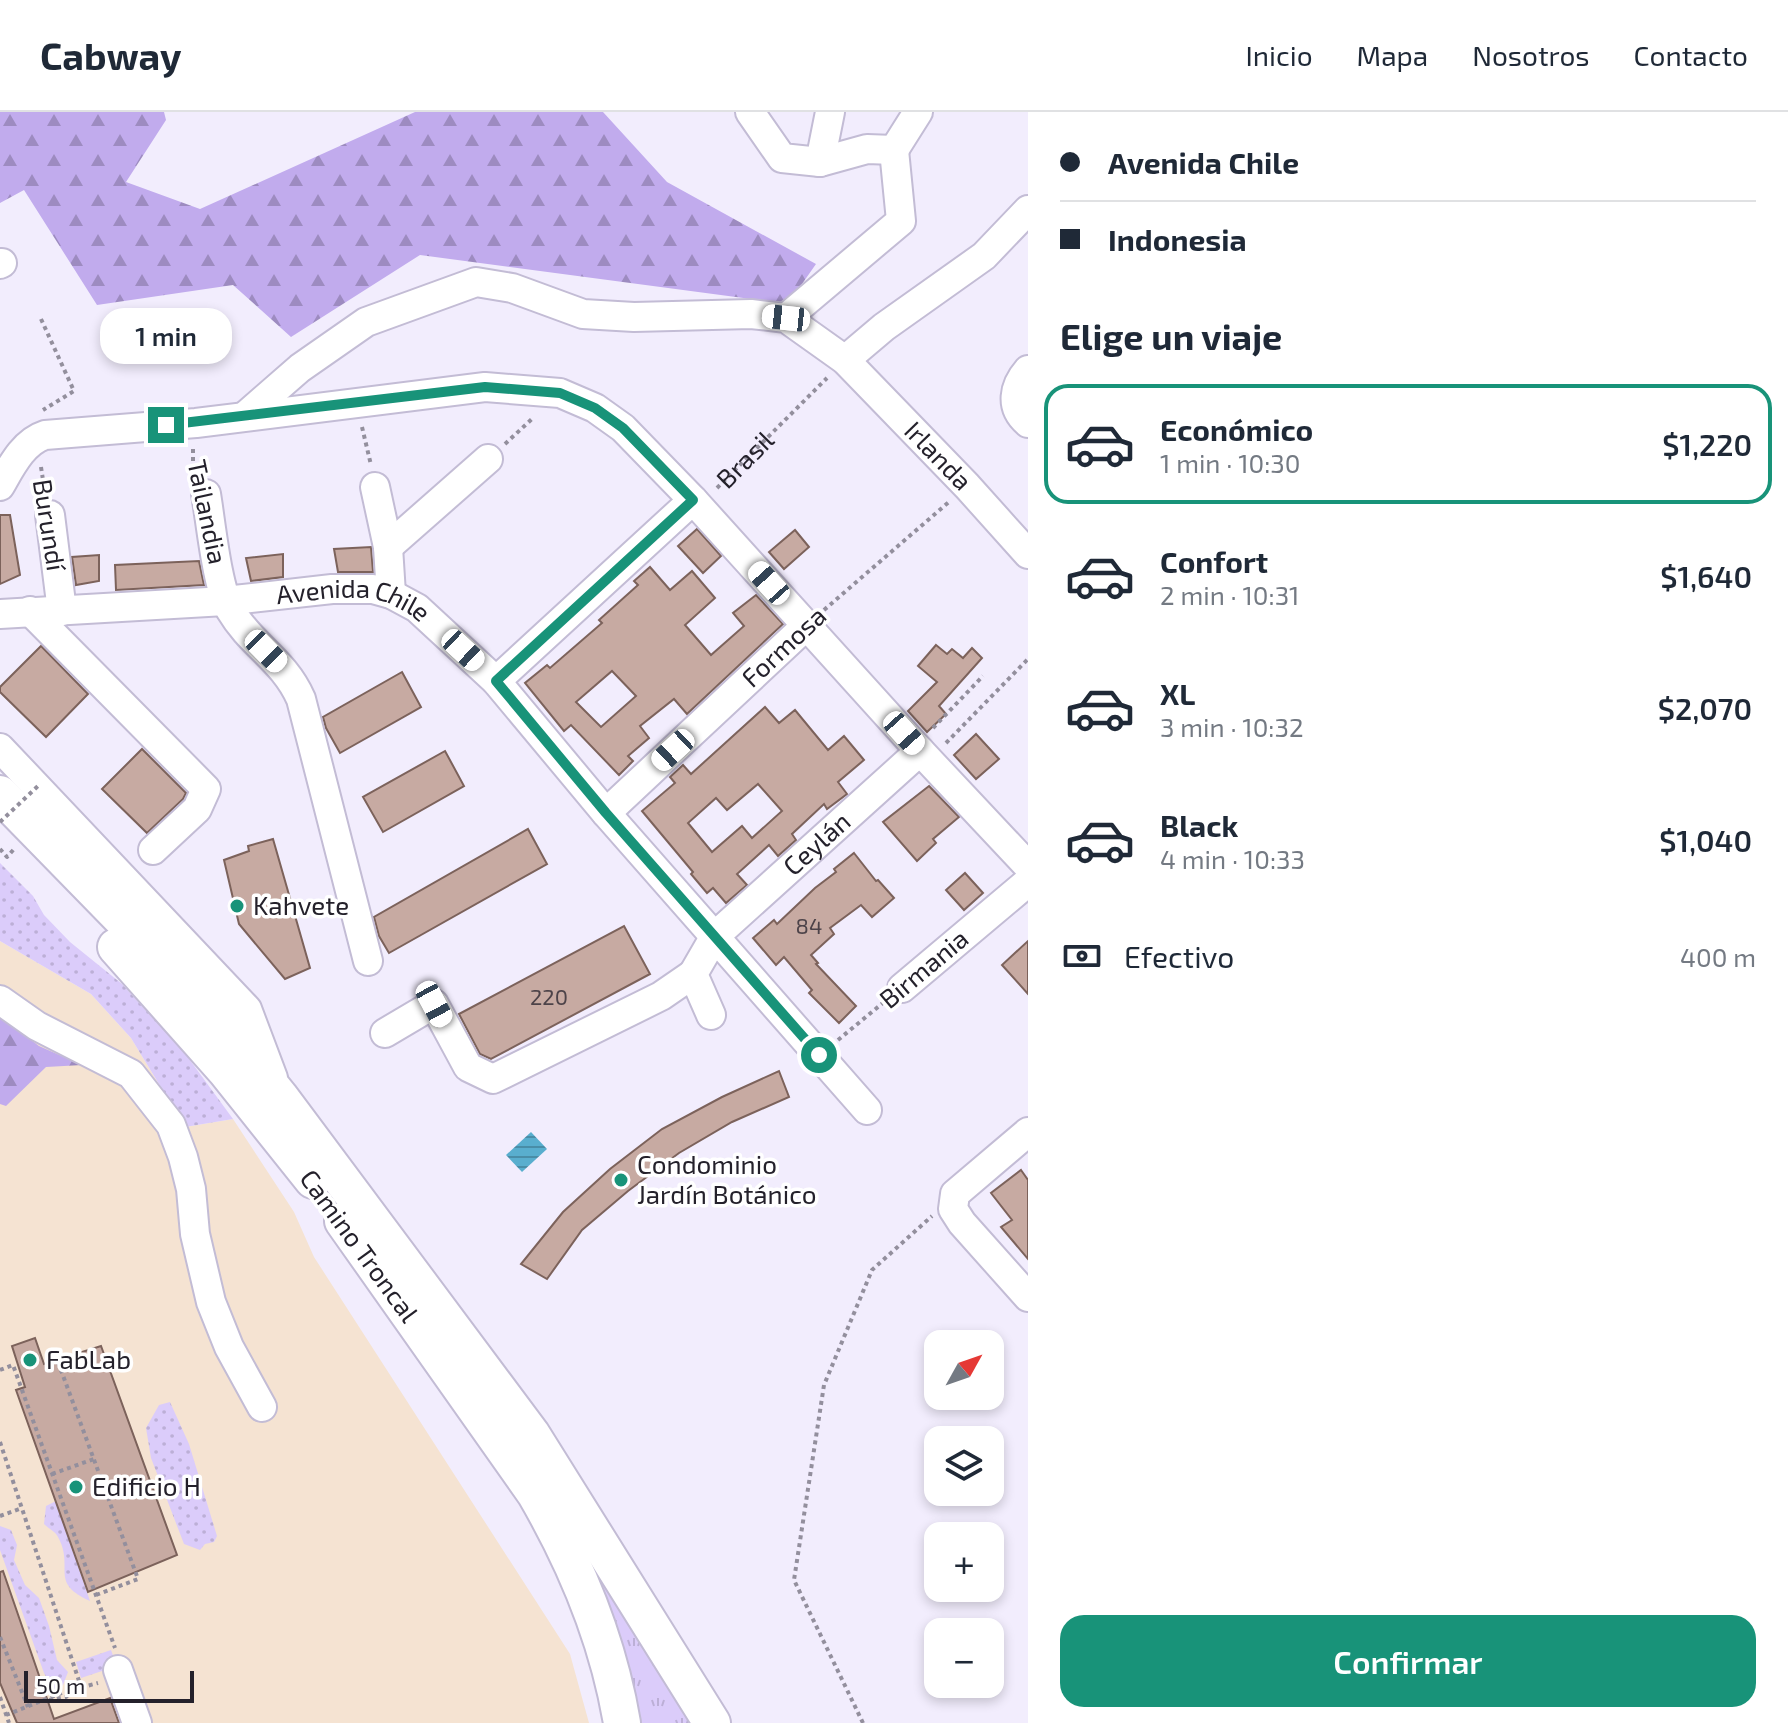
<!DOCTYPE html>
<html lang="es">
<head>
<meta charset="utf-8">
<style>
  body { margin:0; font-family:"Exo 2",sans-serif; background:#f2f2f3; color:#1f2937; height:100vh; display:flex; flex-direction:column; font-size:30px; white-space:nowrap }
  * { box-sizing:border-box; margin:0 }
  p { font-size:26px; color:#747a83 }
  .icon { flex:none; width:44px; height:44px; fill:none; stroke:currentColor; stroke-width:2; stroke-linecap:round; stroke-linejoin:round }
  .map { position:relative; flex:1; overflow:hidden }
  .sheet { display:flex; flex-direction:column; background:#fff; width:760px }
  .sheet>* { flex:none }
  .banner { display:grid; align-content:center; height:176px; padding:0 32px; background:#fff }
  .needle { width:52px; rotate:50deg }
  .buttons { position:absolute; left:924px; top:1218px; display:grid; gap:16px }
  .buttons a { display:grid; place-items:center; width:80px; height:80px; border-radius:16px; background:#fff; box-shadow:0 4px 12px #0003; font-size:40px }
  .scale { position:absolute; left:24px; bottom:20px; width:170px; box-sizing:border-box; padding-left:8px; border:4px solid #24212b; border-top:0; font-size:22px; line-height:28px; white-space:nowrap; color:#24212b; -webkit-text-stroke:6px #fff; paint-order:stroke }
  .end { position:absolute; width:36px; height:36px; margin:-18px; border:10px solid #189379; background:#fff; box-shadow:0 0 0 4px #fff }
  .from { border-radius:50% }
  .bubble { position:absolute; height:56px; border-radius:24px; background:#fff; box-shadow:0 4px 12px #0003; font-size:26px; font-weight:600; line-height:56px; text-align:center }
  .car { position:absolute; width:24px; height:48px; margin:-24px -12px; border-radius:10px; box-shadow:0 0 6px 2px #0007; background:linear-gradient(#fff 24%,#345 0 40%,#fff 0 76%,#345 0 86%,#fff 0) }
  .banner b { display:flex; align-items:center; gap:28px; height:76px; font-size:30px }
  .banner b+b { border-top:2px solid #e0e1e3 }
  .banner i { width:20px; height:20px; background:#1f2937 }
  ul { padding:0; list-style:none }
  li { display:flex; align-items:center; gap:24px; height:120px; margin:0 16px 12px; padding:0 16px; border:4px solid transparent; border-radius:24px }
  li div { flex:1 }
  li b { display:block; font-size:30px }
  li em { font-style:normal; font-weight:600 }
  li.on { border-color:#189379 }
  li>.icon { width:72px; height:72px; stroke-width:1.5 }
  h2 { padding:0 32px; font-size:36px; line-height:96px }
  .pay { display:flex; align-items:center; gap:20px; height:88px; padding:0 32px; font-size:30px }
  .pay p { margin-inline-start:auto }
  .cta { display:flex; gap:16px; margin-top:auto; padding:16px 32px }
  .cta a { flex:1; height:92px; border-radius:24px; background:#189379; color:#fff; font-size:32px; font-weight:600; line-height:92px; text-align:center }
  header { display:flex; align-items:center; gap:48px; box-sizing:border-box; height:112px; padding:0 40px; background:#fff; border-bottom:2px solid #e0e1e3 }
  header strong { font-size:38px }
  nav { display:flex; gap:44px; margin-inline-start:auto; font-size:28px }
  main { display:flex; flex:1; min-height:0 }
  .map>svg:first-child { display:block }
  .education { fill:#f5e3d2 }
  .grass { fill:url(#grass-dots) }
  .forest { fill:url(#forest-firs) }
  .park { fill:url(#park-tufts) }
  .water { fill:url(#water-rules) }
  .building { fill:#c7aaa2; stroke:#7c625b; stroke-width:2; fill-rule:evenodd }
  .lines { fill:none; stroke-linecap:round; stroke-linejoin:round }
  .minor-casing { stroke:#c3bcd5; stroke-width:32 }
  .major-casing { stroke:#c3bcd5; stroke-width:40 }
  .path { stroke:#938f9d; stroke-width:4; stroke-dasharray:4 4; stroke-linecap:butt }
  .minor { stroke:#fff; stroke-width:28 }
  .major { stroke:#fff; stroke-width:36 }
  .path-bridge { stroke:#938f9d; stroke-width:4; stroke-dasharray:4 4; stroke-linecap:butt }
  .route { stroke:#189379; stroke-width:10 }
  .poi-dot { fill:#189379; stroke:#fff; stroke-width:3 }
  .labels { text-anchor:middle; stroke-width:7; stroke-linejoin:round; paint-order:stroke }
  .number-label { font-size:22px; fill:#4d4349 }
  .street-label { font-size:26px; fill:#24212b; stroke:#fff }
  .poi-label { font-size:26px; fill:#24212b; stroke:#fff; text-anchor:start }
</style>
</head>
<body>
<header>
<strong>Cabway</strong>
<nav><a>Inicio</a><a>Mapa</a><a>Nosotros</a><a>Contacto</a></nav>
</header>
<main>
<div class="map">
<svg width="1028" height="1611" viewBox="0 0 1028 1611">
  <defs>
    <pattern id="grass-dots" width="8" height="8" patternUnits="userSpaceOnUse" patternTransform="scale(2)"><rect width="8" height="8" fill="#dbccfa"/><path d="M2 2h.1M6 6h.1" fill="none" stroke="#bcafd6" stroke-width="1.8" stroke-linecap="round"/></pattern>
    <pattern id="forest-firs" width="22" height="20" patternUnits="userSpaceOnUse" patternTransform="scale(2)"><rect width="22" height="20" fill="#c1abed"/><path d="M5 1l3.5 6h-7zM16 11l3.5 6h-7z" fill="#9d8bc0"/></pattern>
    <pattern id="park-tufts" width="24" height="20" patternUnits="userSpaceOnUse" patternTransform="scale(2)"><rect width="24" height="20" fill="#dbccfa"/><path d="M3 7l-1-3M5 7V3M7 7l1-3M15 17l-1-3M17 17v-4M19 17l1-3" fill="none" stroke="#bcafd6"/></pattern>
    <pattern id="water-rules" width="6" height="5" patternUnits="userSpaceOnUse" patternTransform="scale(2)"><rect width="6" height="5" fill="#59aece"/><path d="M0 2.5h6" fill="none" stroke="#498da7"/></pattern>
  </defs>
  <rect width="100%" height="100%" fill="#f2edfd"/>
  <polygon class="education" points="0,829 91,882 131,926 185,1015 233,1007 294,1100 314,1145 570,1542 589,1611 0,1611"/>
  <g class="grass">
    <polygon points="0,751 33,784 44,803 70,830 122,872 184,940 233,1007 185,1015 131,926 91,882 0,829"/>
    <polygon points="170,1290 189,1332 217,1424 214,1430 205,1432 200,1438 184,1432 151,1346 146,1316 159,1293"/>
    <path d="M56 1389 90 1489C48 1470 75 1456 58 1425 56 1420 49 1417 44 1412L46 1394Z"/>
    <polygon points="0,1414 11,1418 17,1433 14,1448 25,1473 39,1486 49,1514 57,1548 68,1560 63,1573 54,1579 44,1561 0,1438"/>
    <polygon points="111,1538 117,1554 81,1566 76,1550"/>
  </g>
  <g class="forest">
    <polygon points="0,0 164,0 166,8 126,70 200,97 415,0 603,0 667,70 816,152 788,192 420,143 291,225 233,173 97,193 24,78 0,91"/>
    <polygon points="0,904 39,934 82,953 46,955 6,994 0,992"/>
  </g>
  <polygon class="park" points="594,1454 693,1611 634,1611 628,1559"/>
  <polygon class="water" points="531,1020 547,1037 522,1060 506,1043"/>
  <g class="building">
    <polygon points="0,403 10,403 20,463 0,472"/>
    <polygon points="697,417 721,444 703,461 678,434"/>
    <polygon points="795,418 809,435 784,457 769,440"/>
    <polygon points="371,435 373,460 338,460 334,437"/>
    <polygon points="283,442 283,465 251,469 246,446"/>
    <polygon points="99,443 99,469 76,473 72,445"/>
    <polygon points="199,449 204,473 116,478 115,453"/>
    <path d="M650 455 670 478 692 459 715 486 685 513 711 543 744 514 733 501 756 483 783 512 687 602 674 587 640 614 649 626 628 644 633 649 619 663 571 613 564 619 525 571 547 553 550 556 602 511 599 508 638 473 634 469ZM612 559 636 584 601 615 576 590Z"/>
    <polygon points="936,533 947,542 952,537 963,546 972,536 982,546 939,594 946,602 927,620 908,599 937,570 918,554"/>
    <polygon points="41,534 88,582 46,625 0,580 0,575"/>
    <polygon points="402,560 421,595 340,641 326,616 323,605"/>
    <path d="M765 595 779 611 795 598 828 638 844 624 864 648 838 670 847 682 827 697 824 692 792 722 796 728 778 744 769 733 737 762 747 773 726 791 713 776 707 781 691 762 693 760 642 699 675 671 670 665 683 653 691 662ZM758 672 782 699 752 726 742 714 712 740 688 711 716 686 727 698Z"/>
    <polygon points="976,622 999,647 976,667 954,643"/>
    <polygon points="142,637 186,681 183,687 147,721 102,677"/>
    <polygon points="445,639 464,674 383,720 363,685"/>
    <polygon points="929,674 959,705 933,727 936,731 917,749 883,710"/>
    <polygon points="528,717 547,752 389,841 379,824 374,805"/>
    <polygon points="273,727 310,856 285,867 239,812 224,748 249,739 248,734"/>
    <polygon points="854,741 876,769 878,768 894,786 872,805 861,793 830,816 834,822 811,843 818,851 816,852 856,894 839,911 809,881 812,878 784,845 776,853 753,826 774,808 777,812 815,776 836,760 834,757"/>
    <polygon points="965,761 983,781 964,798 946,778"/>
    <polygon points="624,814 650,862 491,947 480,942 459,902"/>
    <polygon points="1028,829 1028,882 1002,853"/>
    <polygon points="779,959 789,985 732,1010 679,1041 628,1079 582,1118 547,1167 521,1152 563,1100 610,1057 662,1017 722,985"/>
    <polygon points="1021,1058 1028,1068 1028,1147 1001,1115 1012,1108 991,1081"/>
    <polygon points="35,1226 44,1252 101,1234 177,1443 88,1480 16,1278 25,1275 12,1234"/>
    <polygon points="3,1459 54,1607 110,1586 119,1611 17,1611 0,1571 0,1460"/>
  </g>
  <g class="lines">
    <defs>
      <g id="minor">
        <polyline points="750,0 782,46 820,50 867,37 894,38 918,0"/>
        <polyline points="820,50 830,0"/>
        <polyline points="0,152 2,151"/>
        <polyline points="786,206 901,109 894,38"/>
        <polyline points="845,248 884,215 984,144 1028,98"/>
        <path d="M1028 258C1014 274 1009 295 1028 311"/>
        <path id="s2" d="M245 304 300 256 366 210 476 170 512 176 583 202 634 205 751 202 786 206 845 248 967 374 1028 442"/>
        <path d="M0 374C11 355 23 330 45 323L196 311 485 275 560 281 595 296 623 316 693 388 920 639 1028 754"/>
        <polyline points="375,375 388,435 391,482"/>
        <path d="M206 382C211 411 217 477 231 499 251 533 284 548 301 587L368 849"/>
        <polyline points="50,403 62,499"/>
        <polyline points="388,435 488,347"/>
        <polyline points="30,499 206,677 197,697 153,738"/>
        <path id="s3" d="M0 502 225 489 332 477H373L391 482 417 496 496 569 606 701 867 998"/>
        <polyline points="496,569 693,388"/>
        <polyline points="0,636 247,897 273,966"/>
        <polyline points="606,701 807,513"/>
        <polyline points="902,876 1028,770"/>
        <polyline points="0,888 37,914 131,962 171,1013 183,1045 191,1077 195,1122 211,1190 229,1235 262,1295"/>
        <path id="s4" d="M711 903 693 862 715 824 920 639"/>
        <polyline points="385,921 434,892 468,955 493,967 661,884 693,862"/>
        <polyline points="1028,1020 955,1082 953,1097 962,1111 1028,1185"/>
        <polyline points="118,1558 137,1611"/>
      </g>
      <g id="major">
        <polyline points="0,682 204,891 280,985 532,1323 712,1611"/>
        <polyline points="116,835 226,959 313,1068"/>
        <path d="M343 1109 535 1381C577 1453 608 1528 622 1611"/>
      </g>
    </defs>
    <use href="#minor" class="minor-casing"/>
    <use href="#major" class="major-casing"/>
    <g class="path">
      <polyline points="41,207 74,279 43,298"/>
      <polyline points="362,315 371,353"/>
      <polyline points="505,332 534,305"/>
      <polyline points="193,337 193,360"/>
      <polyline points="41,355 45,381"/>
      <path id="s1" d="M717 376 827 266"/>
      <polyline points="824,498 950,389"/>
      <polyline points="933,616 983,564"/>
      <polyline points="946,631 1028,547"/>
      <polyline points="0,737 7,745 14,737"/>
      <polyline points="838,928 884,890"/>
      <polyline points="58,1250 138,1467 96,1483"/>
      <polyline points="0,1258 13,1253 115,1536"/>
      <polyline points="0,1330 81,1575"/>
      <polyline points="52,1362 94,1347"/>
      <polyline points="0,1404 22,1396"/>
      <polyline points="0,1525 28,1595"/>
      <polyline points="0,1585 9,1611"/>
      <polyline points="49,1588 66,1585 73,1578"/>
      <polyline points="6,1603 64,1580 98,1571"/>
      <polyline points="863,1611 794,1468 824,1273 872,1158 932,1104"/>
    </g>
    <use href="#minor" class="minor"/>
    <use href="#major" class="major"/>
    <polyline class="path-bridge" points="0,710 40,672"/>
  </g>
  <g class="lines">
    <polyline class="route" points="166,313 485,275 560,281 595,296 623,316 693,388 496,569 606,701 819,943"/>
  </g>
  <g class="poi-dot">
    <circle cx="237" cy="794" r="8"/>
    <circle cx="621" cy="1068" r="8"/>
    <circle cx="30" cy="1248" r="8"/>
    <circle cx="76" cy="1375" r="8"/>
  </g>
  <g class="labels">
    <g class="number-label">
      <text x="809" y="822">84</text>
      <text x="549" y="893">220</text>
    </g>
    <g class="street-label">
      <text dy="9" stroke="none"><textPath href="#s2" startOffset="792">Irlanda</textPath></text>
      <text dy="9" stroke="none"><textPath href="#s1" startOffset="40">Brasil</textPath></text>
      <text transform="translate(207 400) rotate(78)" y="9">Tailandia</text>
      <text transform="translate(49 413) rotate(81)" y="9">Burundí</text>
      <text dy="9" stroke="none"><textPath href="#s3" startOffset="356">Avenida Chile</textPath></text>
      <text transform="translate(784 535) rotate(-43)" y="9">Formosa</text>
      <text dy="9" stroke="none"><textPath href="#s4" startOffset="226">Ceylán</textPath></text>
      <text transform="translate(924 857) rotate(-40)" y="9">Birmania</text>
      <text transform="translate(359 1134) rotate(54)" y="9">Camino Troncal</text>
    </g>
    <g class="poi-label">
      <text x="253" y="803">Kahvete</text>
      <text x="637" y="1062">Condominio<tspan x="637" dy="30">Jardín Botánico</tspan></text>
      <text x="46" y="1257">FabLab</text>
      <text x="92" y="1384">Edificio H</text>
    </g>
  </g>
</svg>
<div class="buttons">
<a><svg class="needle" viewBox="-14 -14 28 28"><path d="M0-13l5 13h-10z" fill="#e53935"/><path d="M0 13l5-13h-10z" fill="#747a83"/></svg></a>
<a><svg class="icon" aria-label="layers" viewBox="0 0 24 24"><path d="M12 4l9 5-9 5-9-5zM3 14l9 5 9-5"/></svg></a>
<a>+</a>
<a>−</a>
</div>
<div class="scale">50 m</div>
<i class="end from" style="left:819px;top:943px"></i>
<i class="end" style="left:166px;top:313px"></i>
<div class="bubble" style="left:100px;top:196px;width:132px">1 min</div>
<i class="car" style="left:786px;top:206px;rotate:276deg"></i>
<i class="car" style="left:769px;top:471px;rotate:318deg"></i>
<i class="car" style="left:463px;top:538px;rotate:133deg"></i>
<i class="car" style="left:266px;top:539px;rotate:135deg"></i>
<i class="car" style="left:904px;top:621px;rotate:138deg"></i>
<i class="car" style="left:673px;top:638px;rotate:227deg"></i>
<i class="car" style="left:434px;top:892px;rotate:152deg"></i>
</div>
<section class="sheet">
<div class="banner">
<b><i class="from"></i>Avenida Chile</b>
<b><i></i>Indonesia</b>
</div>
<h2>Elige un viaje</h2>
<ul>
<li class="on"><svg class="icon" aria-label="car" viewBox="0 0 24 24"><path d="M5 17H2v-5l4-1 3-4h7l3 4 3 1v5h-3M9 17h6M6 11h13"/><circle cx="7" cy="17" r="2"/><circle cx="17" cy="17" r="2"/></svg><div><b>Económico</b><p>1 min · 10:30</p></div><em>$1,220</em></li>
<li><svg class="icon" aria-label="car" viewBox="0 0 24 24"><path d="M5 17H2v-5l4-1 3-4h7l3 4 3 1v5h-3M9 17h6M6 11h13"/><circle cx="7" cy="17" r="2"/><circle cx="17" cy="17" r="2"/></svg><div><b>Confort</b><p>2 min · 10:31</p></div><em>$1,640</em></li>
<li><svg class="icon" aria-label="car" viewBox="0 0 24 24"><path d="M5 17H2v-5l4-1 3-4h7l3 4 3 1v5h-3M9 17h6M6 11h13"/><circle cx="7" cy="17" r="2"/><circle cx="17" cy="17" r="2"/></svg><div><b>XL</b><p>3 min · 10:32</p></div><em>$2,070</em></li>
<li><svg class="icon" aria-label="car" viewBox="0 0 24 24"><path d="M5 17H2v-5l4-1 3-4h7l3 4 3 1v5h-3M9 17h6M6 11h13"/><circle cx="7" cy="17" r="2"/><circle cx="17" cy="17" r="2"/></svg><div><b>Black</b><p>4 min · 10:33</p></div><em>$1,040</em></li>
</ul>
<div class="pay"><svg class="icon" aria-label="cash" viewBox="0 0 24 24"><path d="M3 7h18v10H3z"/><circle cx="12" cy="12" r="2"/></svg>Efectivo<p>400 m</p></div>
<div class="cta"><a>Confirmar</a></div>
</section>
</main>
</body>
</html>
